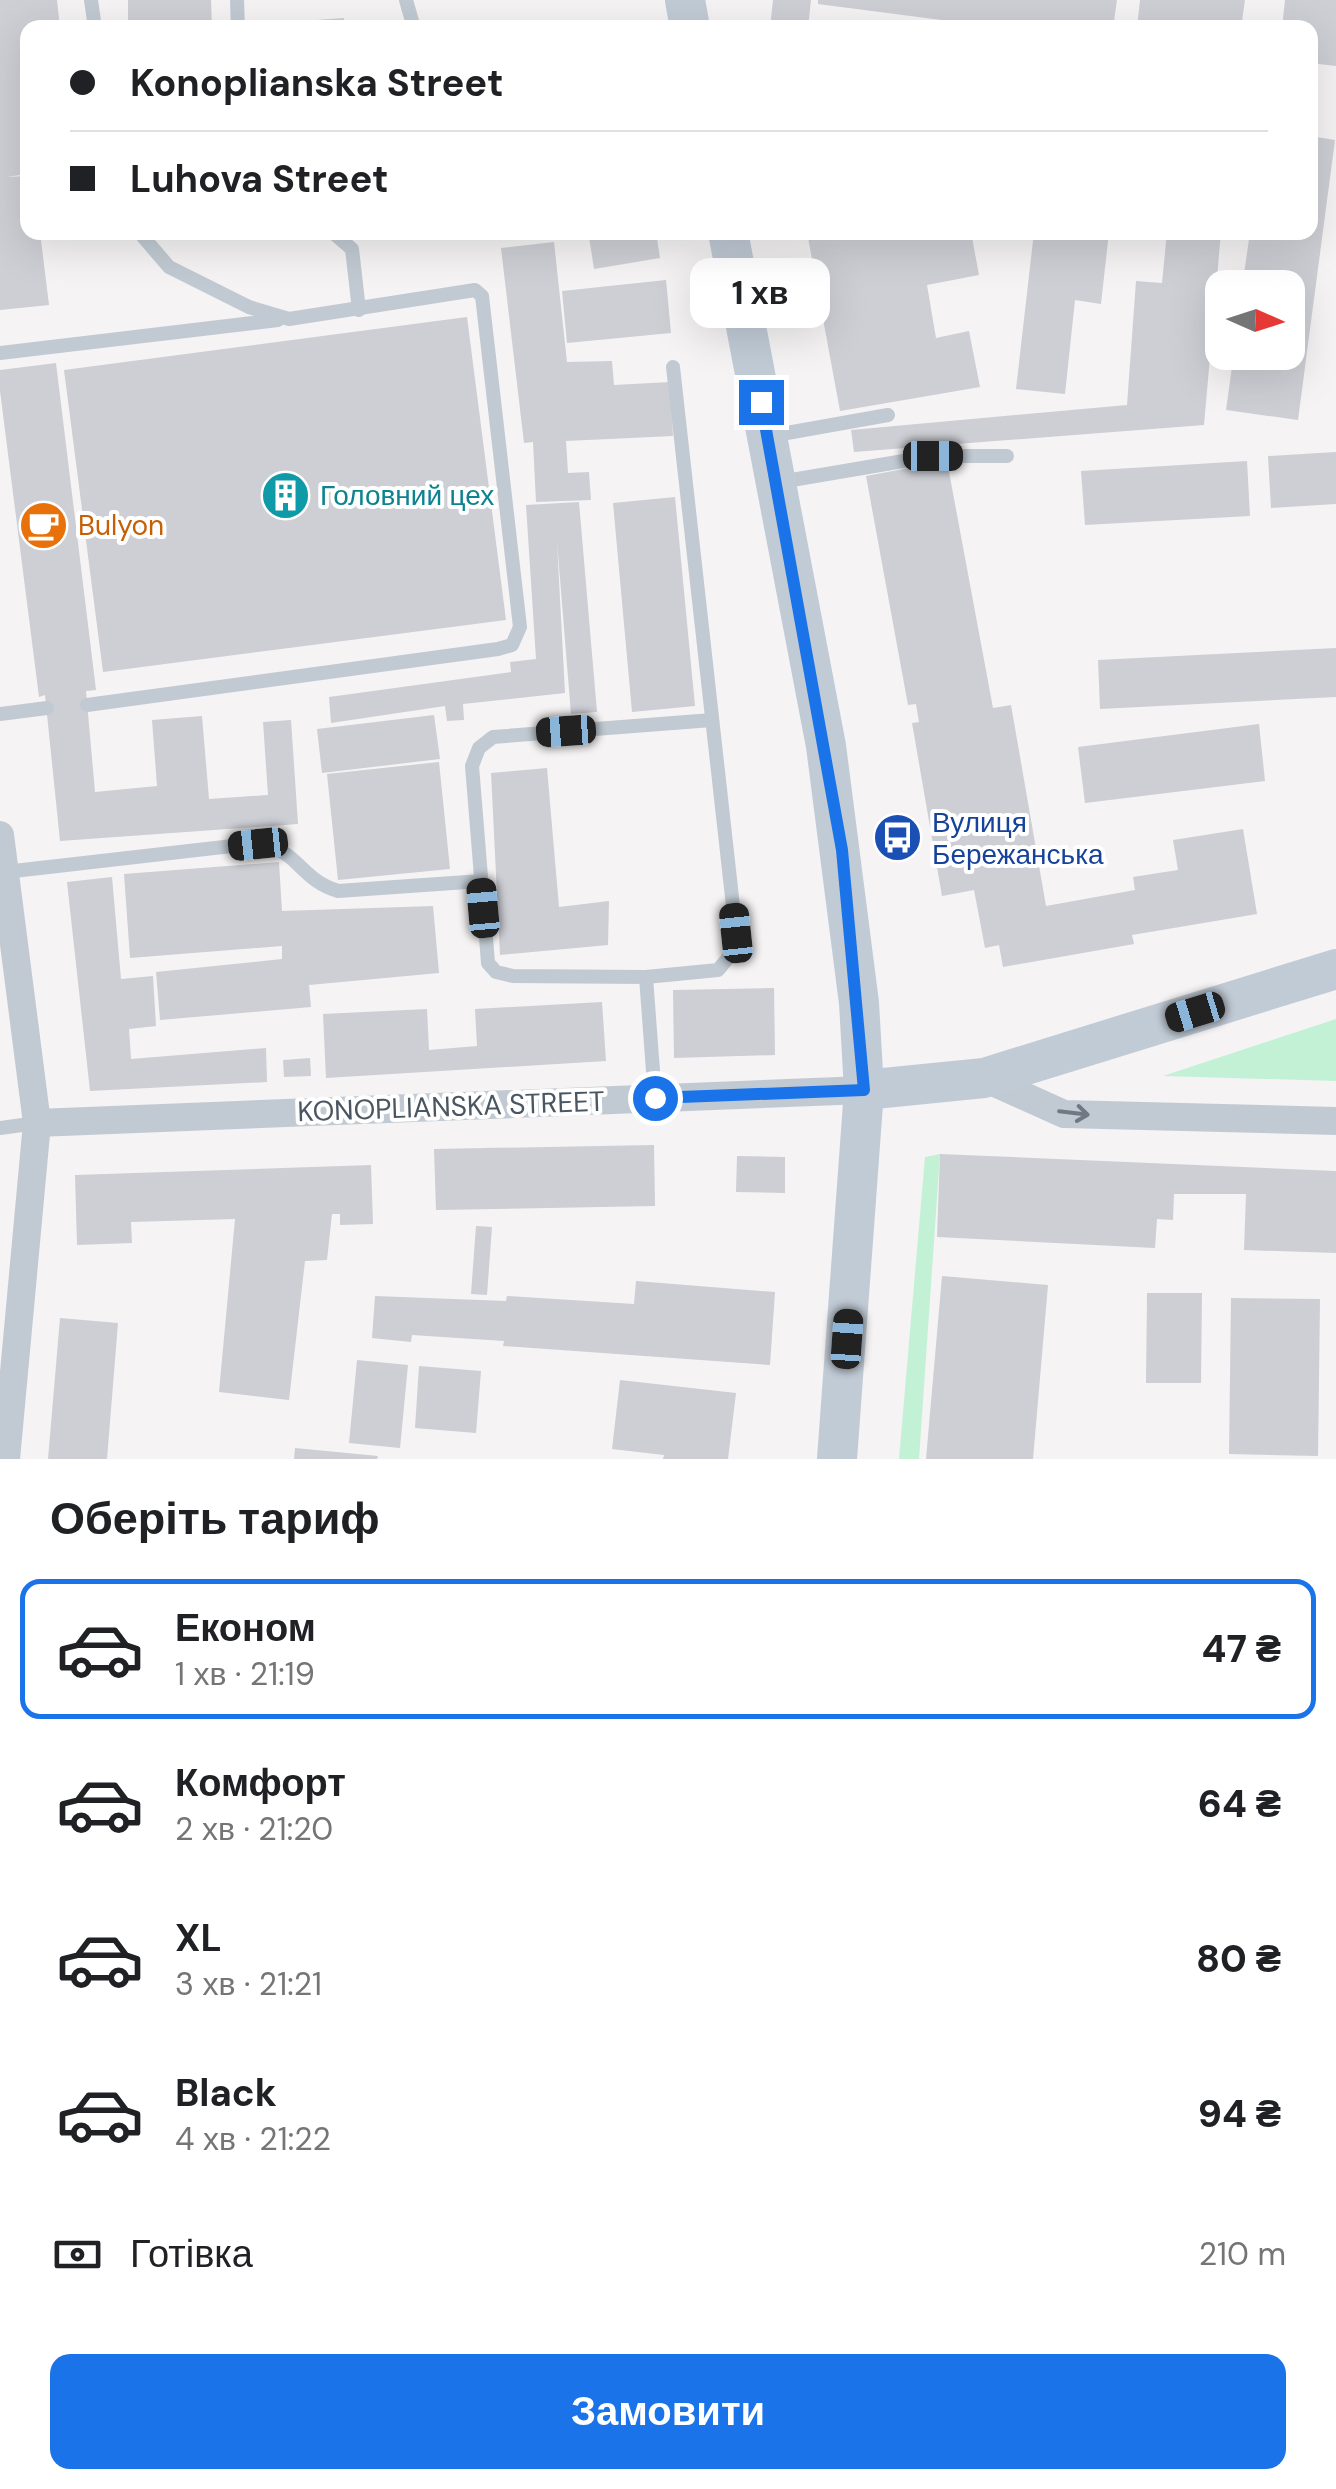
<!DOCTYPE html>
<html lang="uk">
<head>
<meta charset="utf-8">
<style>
  body { margin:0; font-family:"DM Sans",sans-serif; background:#f2f2f2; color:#202124; height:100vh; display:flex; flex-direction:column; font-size:38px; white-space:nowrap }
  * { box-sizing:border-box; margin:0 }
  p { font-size:32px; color:#757577 }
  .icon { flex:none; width:55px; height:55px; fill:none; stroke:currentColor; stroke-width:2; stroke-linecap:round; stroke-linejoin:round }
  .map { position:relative; height:1459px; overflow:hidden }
  .drawer { display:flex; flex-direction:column; background:#fff; flex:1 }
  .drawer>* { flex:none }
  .banner { position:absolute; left:20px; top:20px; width:1298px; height:220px; border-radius:20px; box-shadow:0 10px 40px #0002; display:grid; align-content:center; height:220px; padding:0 50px; background:#fff }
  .needle { width:65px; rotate:93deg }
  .controls { position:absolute; left:1205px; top:270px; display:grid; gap:20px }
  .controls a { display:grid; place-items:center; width:100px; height:100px; border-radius:20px; background:#fff; box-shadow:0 10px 40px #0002; font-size:50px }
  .end { position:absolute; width:45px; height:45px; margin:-22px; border:12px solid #1a73e8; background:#fff; box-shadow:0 0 0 5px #fff }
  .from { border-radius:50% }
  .bubble { position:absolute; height:70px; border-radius:20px; background:#fff; box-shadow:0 10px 40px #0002; font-size:32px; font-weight:800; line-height:70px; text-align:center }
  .car { position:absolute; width:30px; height:60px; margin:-30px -15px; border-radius:12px; box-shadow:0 0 8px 2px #0007; background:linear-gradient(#222 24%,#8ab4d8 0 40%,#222 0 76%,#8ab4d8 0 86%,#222 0) }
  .banner b { display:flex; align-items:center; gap:35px; height:95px; font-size:38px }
  .banner b+b { border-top:2px solid #e0e0e0 }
  .banner i { width:25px; height:25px; background:#202124 }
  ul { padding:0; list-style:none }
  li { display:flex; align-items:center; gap:30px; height:140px; margin:0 20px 15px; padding:0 30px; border:5px solid transparent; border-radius:20px }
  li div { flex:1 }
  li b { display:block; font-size:38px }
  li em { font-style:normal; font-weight:800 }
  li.selected { border-color:#1a73e8 }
  li>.icon { width:90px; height:90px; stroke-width:1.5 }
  h2 { padding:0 50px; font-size:45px; line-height:120px }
  .pay { display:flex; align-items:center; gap:25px; height:110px; padding:0 50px; font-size:38px }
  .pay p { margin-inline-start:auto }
  .primary-button { display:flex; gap:20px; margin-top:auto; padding:20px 50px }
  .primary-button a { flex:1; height:115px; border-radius:20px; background:#1a73e8; color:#fff; font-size:40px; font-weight:800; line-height:115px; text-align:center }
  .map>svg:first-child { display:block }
  .green { fill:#c3f1d5 }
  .building { fill:#cdcfd5 }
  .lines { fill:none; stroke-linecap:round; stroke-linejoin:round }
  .lane { stroke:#c1cad2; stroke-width:14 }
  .street { stroke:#c1cad2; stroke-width:28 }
  .secondary { stroke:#c1cbd6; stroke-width:40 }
  .oneway { stroke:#6e7983 }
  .route { stroke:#1a73e8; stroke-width:12 }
  .labels { text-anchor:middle; stroke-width:8; stroke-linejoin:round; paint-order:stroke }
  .culture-label { font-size:28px; fill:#0d838f; stroke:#fff; text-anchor:start }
  .food-label { font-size:28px; fill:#c56008; stroke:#fff; text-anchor:start }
  .transit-label { font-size:28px; fill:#164399; stroke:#fff; text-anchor:start }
  .street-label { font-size:28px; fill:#4a5661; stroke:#fff }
</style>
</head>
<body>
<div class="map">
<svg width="1336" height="1459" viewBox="0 0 1336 1459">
  <rect width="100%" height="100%" fill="#f5f3f3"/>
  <g class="green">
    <polygon points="1336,1019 1336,1081 1163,1076"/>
    <polygon points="940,1154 919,1459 899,1459 925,1157"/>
  </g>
  <g class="building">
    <polygon points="0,0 57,0 60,28 28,28 28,174 6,177 28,176 28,232 40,232 49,305 0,310"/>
    <polygon points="128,0 211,0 212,28 128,28"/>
    <polygon points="773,0 811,0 808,28 770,28"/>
    <polygon points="818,0 1117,0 1113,28 1003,28 818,4"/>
    <polygon points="1140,0 1245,0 1241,28 1137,28"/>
    <polygon points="1285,0 1336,0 1336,66 1310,63 1310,28 1282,28"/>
    <polygon points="344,18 345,28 289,28 289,22"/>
    <polygon points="1310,136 1335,140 1298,420 1226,410 1234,352 1288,352 1288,288 1242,288 1250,232 1310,232"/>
    <polygon points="617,232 656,232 660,258 594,269 589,237"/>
    <polygon points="807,232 971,232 979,275 927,285 936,338 969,331 980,387 840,411"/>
    <polygon points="1034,232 1109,232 1101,304 1075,300 1065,394 1016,389"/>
    <polygon points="1167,232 1221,232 1204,425 854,452 851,430 1127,405 1136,281 1162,283"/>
    <polygon points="554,242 567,362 612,361 614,385 670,382 673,436 566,441 568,473 589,472 591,500 536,502 533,442 524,443 501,248"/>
    <polygon points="666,280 671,333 567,343 562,291"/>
    <polygon points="467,317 506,620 103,672 64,370"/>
    <polygon points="56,363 96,690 86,691 95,792 157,786 152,720 202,716 209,799 268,795 263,722 291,720 298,824 60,841 45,695 39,697 0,391 0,370"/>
    <polygon points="1336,452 1336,504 1271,508 1268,456"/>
    <polygon points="947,461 993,708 1011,705 1046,906 1135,890 1133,877 1178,870 1173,840 1243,829 1257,914 1132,935 1134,944 1003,967 999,945 985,948 974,890 942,896 912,723 919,722 916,704 908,705 866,476"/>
    <polygon points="1247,461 1250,516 1085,525 1081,471"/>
    <polygon points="675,497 695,706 632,712 613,503"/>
    <polygon points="579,502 597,712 571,714 557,542 565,693 463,704 464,720 447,721 445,706 331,723 329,697 511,672 510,662 536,659 526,505"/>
    <polygon points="1336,648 1336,697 1100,709 1098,660"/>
    <polygon points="434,715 440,759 322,773 317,729"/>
    <polygon points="1259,724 1265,781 1085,803 1078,747"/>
    <polygon points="439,762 450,869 338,880 327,774"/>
    <polygon points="547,768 559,907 609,901 608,945 500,955 491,773"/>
    <polygon points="279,862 282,911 433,906 439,973 309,985 311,1007 160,1020 156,972 282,959 282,946 130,958 124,874"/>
    <polygon points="112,877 121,979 153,976 156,1026 129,1029 131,1059 266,1048 267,1082 90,1091 67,882"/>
    <polygon points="774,988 775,1055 674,1058 673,990"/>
    <polygon points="602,1002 606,1061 326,1078 323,1014 427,1009 429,1050 477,1046 475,1009"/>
    <polygon points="310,1058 311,1076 284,1077 283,1060"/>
    <polygon points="654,1145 655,1206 436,1210 434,1149"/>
    <polygon points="940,1154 1336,1171 1336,1253 1244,1250 1246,1194 1174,1194 1173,1220 1157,1219 1155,1248 937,1237"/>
    <polygon points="737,1156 785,1157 785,1193 736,1192"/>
    <polygon points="371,1165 373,1224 340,1225 340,1214 332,1214 327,1260 305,1261 289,1400 219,1392 235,1219 131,1222 132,1243 77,1245 75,1175"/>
    <polygon points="476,1226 492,1227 487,1295 471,1294"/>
    <polygon points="942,1276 1048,1285 1033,1459 926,1459"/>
    <polygon points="636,1281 775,1292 770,1365 503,1346 504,1341 412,1335 411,1342 372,1338 375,1296 506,1301 507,1296 634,1304"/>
    <polygon points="1147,1293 1202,1293 1201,1383 1146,1383"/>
    <polygon points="1231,1298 1320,1299 1318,1456 1229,1454"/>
    <polygon points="60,1318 118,1323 107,1459 48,1459"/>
    <polygon points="357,1360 408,1365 400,1448 349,1443"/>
    <polygon points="419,1366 481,1371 476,1433 415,1428"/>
    <polygon points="620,1380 736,1393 728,1459 663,1459 664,1455 612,1449"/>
    <polygon points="295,1448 378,1456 377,1459 294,1459"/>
  </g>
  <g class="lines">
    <g class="lane">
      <polyline points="91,0 95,28"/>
      <polyline points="237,0 238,28"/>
      <polyline points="406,0 414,28"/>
      <polyline points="332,232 352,249 359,310"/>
      <polyline points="0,353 278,320"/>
      <polyline points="673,367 736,933 733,952 718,970 646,977 513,976 496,972 488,963 472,766 479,748 493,737 712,720"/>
      <polyline points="770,436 888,415"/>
      <polyline points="780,482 933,456 1007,456"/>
      <polyline points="87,705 498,649 512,645 520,627 482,296 475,290 289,319 249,307 169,267 139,232"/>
      <polyline points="0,714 47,708"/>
      <path d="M5 872 258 843C299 850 299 879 338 891L481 881"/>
      <polyline points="646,977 655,1098"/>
      <polyline points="0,1128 37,1123"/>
    </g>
    <g class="street">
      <polyline points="0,835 37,1123 6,1459"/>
      <polyline points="984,1078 1064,1114 1336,1121"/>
      <polyline points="37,1123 864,1090"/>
    </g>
    <g class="secondary">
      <polyline points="685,0 690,28"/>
      <polyline points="728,232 826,746 859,1003 864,1090 837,1459"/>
      <polyline points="864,1090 984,1078 1336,969"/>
    </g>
  </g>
  <defs><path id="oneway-shaft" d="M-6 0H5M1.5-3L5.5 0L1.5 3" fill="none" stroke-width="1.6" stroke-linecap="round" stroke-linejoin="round" transform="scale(2.5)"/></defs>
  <use class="oneway" href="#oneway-shaft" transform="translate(1074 1113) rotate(7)"/>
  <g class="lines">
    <polyline class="route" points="655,1098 864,1090 842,850 761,402"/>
  </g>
  <defs>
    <symbol id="building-disc" viewBox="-11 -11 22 22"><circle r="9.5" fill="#0f9aa8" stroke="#fff"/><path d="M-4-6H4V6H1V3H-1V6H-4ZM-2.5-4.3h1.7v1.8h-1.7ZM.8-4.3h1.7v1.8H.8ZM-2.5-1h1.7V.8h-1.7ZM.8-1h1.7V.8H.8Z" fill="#fff"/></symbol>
    <symbol id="cafe-disc" viewBox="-11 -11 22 22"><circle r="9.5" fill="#e8710a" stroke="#fff"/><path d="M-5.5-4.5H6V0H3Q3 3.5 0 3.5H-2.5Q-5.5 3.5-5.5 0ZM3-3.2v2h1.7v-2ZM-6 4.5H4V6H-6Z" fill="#fff"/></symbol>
    <symbol id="bus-disc" viewBox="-11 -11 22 22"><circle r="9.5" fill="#1a4fb4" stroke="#fff"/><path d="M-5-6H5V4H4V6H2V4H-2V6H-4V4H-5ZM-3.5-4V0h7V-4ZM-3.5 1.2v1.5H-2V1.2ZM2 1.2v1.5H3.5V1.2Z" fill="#fff"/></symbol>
  </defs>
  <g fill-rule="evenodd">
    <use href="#building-disc" x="258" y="468" width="55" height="55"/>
    <use href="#cafe-disc" x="16" y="498" width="55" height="55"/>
    <use href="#bus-disc" x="870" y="810" width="55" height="55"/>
  </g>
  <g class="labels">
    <g class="culture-label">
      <text x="320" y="505">Головний цех</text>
    </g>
    <g class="food-label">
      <text x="78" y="535">Bulyon</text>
    </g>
    <g class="transit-label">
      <text x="932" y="832">Вулиця<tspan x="932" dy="32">Бережанська</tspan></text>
    </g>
    <g class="street-label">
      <text transform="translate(451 1106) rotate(-2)" y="10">KONOPLIANSKA STREET</text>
    </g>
  </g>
</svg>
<div class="controls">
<a><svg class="needle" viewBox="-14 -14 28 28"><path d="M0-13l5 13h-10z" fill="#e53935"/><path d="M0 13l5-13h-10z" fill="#757577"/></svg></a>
</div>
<i class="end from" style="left:655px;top:1098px"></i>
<i class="end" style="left:761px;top:402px"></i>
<div class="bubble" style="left:690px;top:258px;width:140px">1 хв</div>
<i class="car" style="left:933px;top:456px;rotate:90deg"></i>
<i class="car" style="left:566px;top:731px;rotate:266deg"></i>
<i class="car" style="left:258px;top:844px;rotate:264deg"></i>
<i class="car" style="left:483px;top:908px;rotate:355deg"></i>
<i class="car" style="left:736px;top:933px;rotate:354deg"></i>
<i class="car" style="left:1195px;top:1012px;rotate:253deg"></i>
<i class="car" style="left:847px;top:1339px;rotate:4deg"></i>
<div class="banner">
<b><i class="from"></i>Konoplianska Street</b>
<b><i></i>Luhova Street</b>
</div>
</div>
<section class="drawer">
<h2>Оберіть тариф</h2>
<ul>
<li class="selected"><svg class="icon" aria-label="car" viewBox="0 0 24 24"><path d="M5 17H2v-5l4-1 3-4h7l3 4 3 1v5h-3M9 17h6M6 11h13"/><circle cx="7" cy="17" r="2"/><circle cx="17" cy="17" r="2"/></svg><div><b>Економ</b><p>1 хв · 21:19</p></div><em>47 ₴</em></li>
<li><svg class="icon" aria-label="car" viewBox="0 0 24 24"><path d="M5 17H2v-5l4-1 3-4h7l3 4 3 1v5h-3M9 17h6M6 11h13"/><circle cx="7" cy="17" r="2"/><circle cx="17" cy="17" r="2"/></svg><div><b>Комфорт</b><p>2 хв · 21:20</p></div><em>64 ₴</em></li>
<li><svg class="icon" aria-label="car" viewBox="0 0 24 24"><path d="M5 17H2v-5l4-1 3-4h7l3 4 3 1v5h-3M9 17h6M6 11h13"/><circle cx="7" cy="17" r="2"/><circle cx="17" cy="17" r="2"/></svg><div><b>XL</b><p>3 хв · 21:21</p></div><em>80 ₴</em></li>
<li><svg class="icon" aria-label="car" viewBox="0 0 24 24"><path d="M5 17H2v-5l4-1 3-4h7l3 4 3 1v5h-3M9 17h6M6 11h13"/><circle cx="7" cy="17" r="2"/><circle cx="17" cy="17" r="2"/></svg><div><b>Black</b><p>4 хв · 21:22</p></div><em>94 ₴</em></li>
</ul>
<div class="pay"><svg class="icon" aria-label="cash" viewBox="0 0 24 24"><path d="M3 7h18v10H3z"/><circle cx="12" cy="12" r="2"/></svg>Готівка<p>210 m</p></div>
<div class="primary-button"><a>Замовити</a></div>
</section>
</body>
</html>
